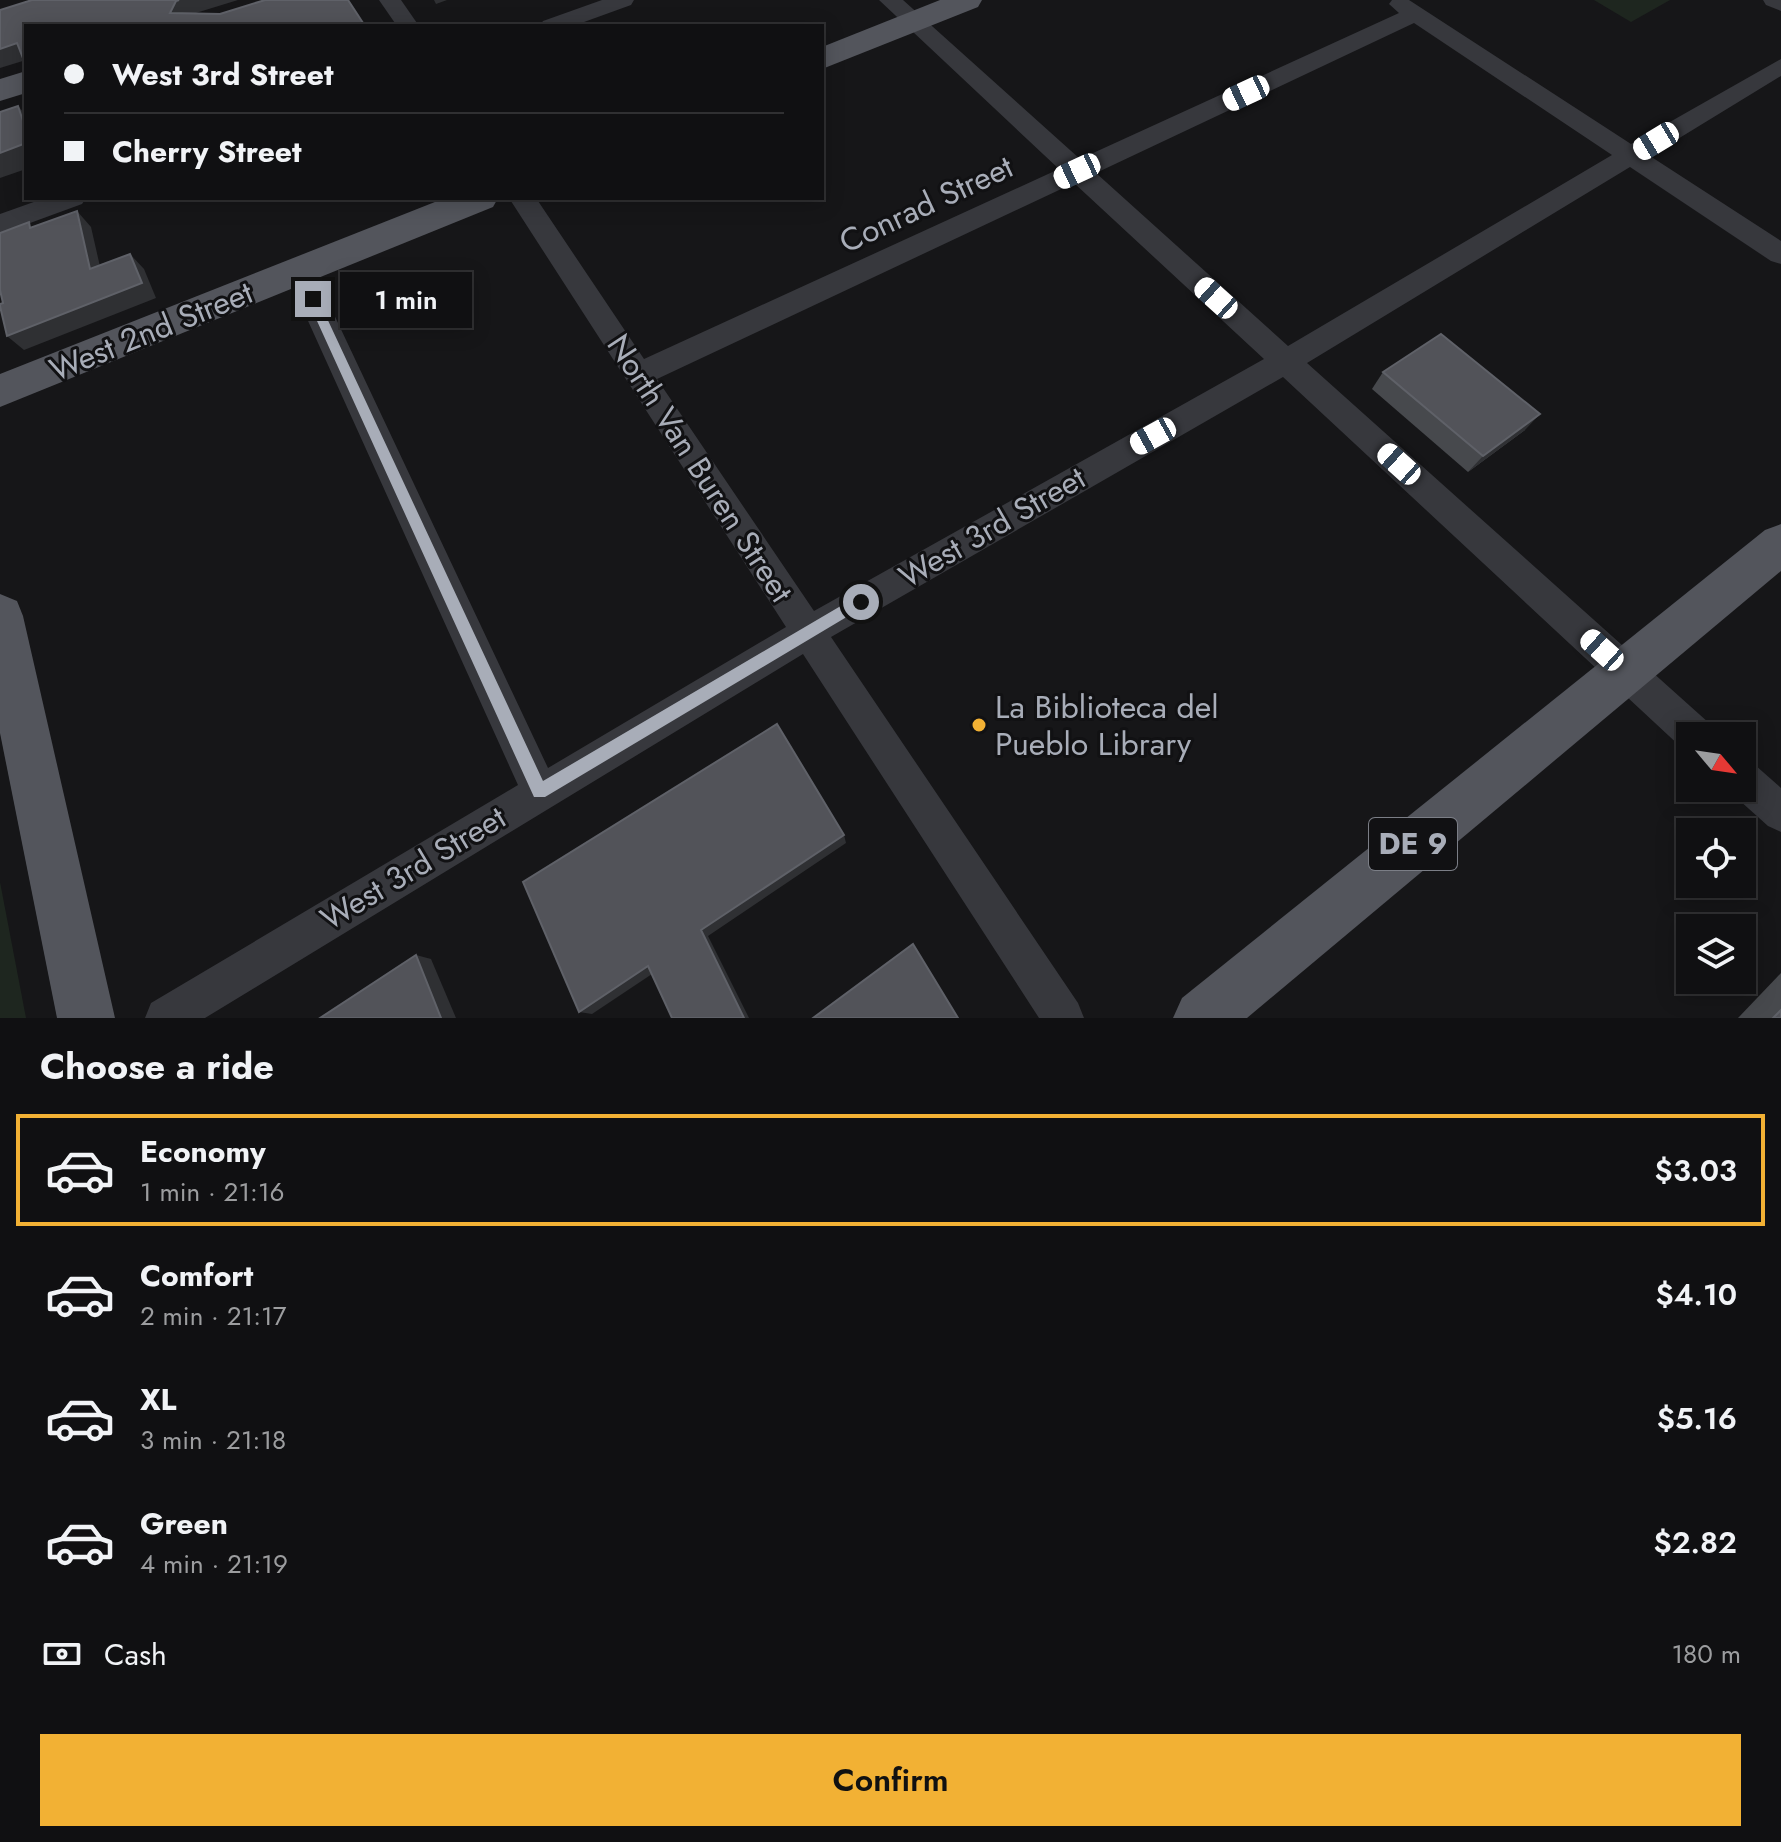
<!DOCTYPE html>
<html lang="en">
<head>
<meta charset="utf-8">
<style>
  body { margin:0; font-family:Jost,sans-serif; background:#19191b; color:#f1f3f6; height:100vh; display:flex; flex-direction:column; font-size:30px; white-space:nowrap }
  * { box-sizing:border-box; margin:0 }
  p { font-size:26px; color:#9c9d9f }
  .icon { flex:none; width:44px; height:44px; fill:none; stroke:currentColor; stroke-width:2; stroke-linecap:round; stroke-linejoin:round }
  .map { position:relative; height:1018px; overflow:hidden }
  .side { display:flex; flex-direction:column; background:#101012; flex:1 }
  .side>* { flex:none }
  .top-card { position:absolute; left:24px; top:24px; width:800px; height:176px; border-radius:0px; box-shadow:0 4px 20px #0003,0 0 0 2px #303032; display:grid; align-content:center; height:176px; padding:0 40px; background:#101012 }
  .needle { width:52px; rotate:119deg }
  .tools { position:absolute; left:1676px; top:722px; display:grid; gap:16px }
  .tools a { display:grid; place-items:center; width:80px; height:80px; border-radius:0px; background:#101012; box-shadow:0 4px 20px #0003,0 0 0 2px #303032; font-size:40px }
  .end { position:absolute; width:36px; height:36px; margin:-18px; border:10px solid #a8adb8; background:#111; box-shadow:0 0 0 4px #111 }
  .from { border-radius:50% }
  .bubble { position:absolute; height:56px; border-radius:0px; background:#101012; box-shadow:0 4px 20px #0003,0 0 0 2px #303032; font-size:26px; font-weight:600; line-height:56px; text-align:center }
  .car { position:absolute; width:24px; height:48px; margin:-24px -12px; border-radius:10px; box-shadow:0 0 6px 2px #0007; background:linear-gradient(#fff 24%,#345 0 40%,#fff 0 76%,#345 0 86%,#fff 0) }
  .top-card b { display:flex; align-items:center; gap:28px; height:76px; font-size:30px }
  .top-card b+b { border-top:2px solid #303032 }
  .top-card i { width:20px; height:20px; background:#f1f3f6 }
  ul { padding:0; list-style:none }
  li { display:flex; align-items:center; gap:24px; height:112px; margin:0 16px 12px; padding:0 24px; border:4px solid transparent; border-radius:0px }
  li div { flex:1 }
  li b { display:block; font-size:30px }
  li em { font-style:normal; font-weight:600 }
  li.selected { border-color:#f2b134 }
  li>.icon { width:72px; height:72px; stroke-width:1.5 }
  h2 { padding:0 40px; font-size:36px; line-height:96px }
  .pay { display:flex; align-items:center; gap:20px; height:88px; padding:0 40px; font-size:30px }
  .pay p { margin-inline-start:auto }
  .primary-button { display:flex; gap:16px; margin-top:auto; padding:16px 40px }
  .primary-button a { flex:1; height:92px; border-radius:0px; background:#f2b134; color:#111; font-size:32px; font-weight:600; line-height:92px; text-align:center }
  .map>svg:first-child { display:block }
  .green { fill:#1e261f }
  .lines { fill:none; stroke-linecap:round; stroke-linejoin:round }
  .street { fill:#37383d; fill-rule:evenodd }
  .primary { fill:#53555c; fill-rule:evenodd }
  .wall { fill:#47494d }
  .shaded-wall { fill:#2f3033 }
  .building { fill:#525359; stroke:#5f6168; stroke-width:2 }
  .route { fill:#a8adb8 }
  .poi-dot { fill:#f2b134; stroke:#111113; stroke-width:3 }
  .labels { text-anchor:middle; stroke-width:6; stroke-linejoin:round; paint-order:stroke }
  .shield { fill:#111113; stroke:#7b7e86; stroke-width:2 }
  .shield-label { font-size:30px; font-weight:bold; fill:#a8adb8 }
  .street-label { font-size:32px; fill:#a8adb8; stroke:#111113 }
  .poi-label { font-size:32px; fill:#a8adb8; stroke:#111113; text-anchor:start }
</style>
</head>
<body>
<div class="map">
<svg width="1781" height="1018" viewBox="0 0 1781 1018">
  <rect width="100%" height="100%" fill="#161618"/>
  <g class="green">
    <polygon points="1594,0 1670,0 1631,22"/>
    <polygon points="0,882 26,1018 0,1018"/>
  </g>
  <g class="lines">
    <g class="street">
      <polygon points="379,0 401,0 419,26 397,26"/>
      <polygon points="602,0 634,0 631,5 573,26 540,26 543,21"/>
      <path d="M879 0H903L1080 159 1399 13 1389 4 1392 0H1409L1631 144 1781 59V76L1650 156 1781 241V264L1771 261 1630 167 1307 363 1709 723 1714 736H1690V751L1683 749 1283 377 831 637 1078 1003 1084 1018H1039L803 654 205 1018H145L151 1003 518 785 285 270 289 263 299 260 309 263 313 270 548 768 786 627 509 198H536L644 359 1059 169ZM1414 23 1612 155 1288 346 1096 173ZM1074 183 1264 359 814 611 657 379Z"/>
      <polygon points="1763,0 1781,0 1781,11 1766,5"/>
      <polygon points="45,198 86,198 82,204 0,234 0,214"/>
      <polygon points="1742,759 1755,765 1781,788 1781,832 1768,826 1729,791 1728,788 1742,788"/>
    </g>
    <g class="primary">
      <polygon points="940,0 982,0 978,7 822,69 822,47"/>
      <polygon points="26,71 26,93 0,101 0,79"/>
      <polygon points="445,198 498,198 493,207 0,407 0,374"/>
      <polygon points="1781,524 1781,571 1247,1018 1173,1018 1182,998 1765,530"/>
      <polygon points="0,594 17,601 23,616 115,1018 57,1018 0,733"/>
    </g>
  </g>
  <g class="wall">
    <polygon points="1383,372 1525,430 1468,472 1372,389"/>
    <polygon points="1781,973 1781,1018 1738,1018"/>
  </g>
  <g class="shaded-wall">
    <polygon points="179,0 238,0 186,16 170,13 176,1"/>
    <polygon points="434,0 447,0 436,4"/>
    <polygon points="17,43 26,60 0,68 0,49"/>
    <polygon points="18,106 26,115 26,130"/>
    <polygon points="26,143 26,169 0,178 0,153"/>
    <polygon points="77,211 91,227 104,284 90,269"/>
    <polygon points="130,254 144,269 156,298 24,350 7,336"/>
    <polygon points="1540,414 1525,430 1468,472 1483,456"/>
    <polygon points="844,835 846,843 708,936 749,1018 744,1018 701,930"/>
    <polygon points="416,955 431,959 456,1018 441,1018"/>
    <polygon points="648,966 658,970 592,1014 579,1012"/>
  </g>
  <g class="building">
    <polygon points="32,0 179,0 176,1 170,13 220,14 265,0 348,0 365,26 26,26 26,66 17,43 0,49 0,10"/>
    <polygon points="18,106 26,130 26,143 0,153 0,112"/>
    <polygon points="77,211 90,269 130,254 142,283 7,336 0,306 0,304 3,303 0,290 0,233 29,222 30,228"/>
    <polygon points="1441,334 1540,414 1483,456 1383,372"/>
    <polygon points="777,724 844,835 701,930 744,1018 672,1018 648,966 579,1012 523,882"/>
    <polygon points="913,944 958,1018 813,1018"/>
    <polygon points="416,955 441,1018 320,1018"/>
    <polygon points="1781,1010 1781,1018 1773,1018"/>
  </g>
  <polygon class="route" points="313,295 318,299 543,781 856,597 865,597 865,606 545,797 534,797 307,299"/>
  <circle class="poi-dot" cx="979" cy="725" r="8"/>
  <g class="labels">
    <rect class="shield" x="1369" y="818" width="88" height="52" rx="6"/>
    <g class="shield-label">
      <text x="1413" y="854">DE 9</text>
    </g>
    <g class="street-label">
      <text transform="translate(926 204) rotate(-25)" y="11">Conrad Street</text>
      <text transform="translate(151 331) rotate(-22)" y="11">West 2nd Street</text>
      <text transform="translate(700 468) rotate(57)" y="11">North Van Buren Street</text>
      <text transform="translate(992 527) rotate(-30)" y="11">West 3rd Street</text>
      <text transform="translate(413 868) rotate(-31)" y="11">West 3rd Street</text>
    </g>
    <g class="poi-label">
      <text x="995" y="718">La Biblioteca del<tspan x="995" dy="37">Pueblo Library</tspan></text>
    </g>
  </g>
</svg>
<div class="tools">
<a><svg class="needle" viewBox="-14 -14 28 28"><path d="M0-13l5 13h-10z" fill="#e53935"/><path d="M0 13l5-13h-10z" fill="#9c9d9f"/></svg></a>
<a><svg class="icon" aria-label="locate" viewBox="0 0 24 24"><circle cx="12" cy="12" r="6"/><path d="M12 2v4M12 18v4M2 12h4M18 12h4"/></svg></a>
<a><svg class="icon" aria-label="layers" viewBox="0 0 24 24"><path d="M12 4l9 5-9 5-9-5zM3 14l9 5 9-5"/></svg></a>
</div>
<i class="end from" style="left:861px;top:602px"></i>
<i class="end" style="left:313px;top:299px"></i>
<div class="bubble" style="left:340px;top:272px;width:132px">1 min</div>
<i class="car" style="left:1246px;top:93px;rotate:245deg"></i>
<i class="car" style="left:1656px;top:141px;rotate:239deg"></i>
<i class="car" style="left:1077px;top:171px;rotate:245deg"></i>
<i class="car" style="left:1216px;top:298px;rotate:312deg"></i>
<i class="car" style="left:1153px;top:436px;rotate:241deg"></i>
<i class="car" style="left:1399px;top:464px;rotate:312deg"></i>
<i class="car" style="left:1602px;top:650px;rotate:312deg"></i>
<div class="top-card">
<b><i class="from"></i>West 3rd Street</b>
<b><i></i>Cherry Street</b>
</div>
</div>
<section class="side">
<h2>Choose a ride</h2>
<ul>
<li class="selected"><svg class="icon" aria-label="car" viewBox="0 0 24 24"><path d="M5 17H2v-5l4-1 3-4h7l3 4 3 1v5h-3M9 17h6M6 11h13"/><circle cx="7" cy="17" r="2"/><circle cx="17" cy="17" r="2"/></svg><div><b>Economy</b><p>1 min · 21:16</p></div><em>$3.03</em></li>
<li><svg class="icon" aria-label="car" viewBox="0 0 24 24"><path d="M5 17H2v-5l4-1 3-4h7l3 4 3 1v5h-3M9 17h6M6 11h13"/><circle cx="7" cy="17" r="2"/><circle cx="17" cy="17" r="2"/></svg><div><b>Comfort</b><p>2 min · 21:17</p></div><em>$4.10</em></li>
<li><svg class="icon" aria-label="car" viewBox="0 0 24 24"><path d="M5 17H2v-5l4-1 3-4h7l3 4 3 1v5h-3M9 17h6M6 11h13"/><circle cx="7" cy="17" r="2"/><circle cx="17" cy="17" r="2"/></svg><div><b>XL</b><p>3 min · 21:18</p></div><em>$5.16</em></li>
<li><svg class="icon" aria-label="car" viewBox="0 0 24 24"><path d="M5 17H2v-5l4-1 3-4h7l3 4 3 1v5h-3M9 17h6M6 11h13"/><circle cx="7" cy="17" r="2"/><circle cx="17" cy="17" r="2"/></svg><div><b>Green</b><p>4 min · 21:19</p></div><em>$2.82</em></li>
</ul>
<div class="pay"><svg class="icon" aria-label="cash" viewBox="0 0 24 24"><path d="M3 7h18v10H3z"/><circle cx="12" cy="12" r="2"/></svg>Cash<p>180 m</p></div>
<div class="primary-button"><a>Confirm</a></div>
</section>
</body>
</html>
